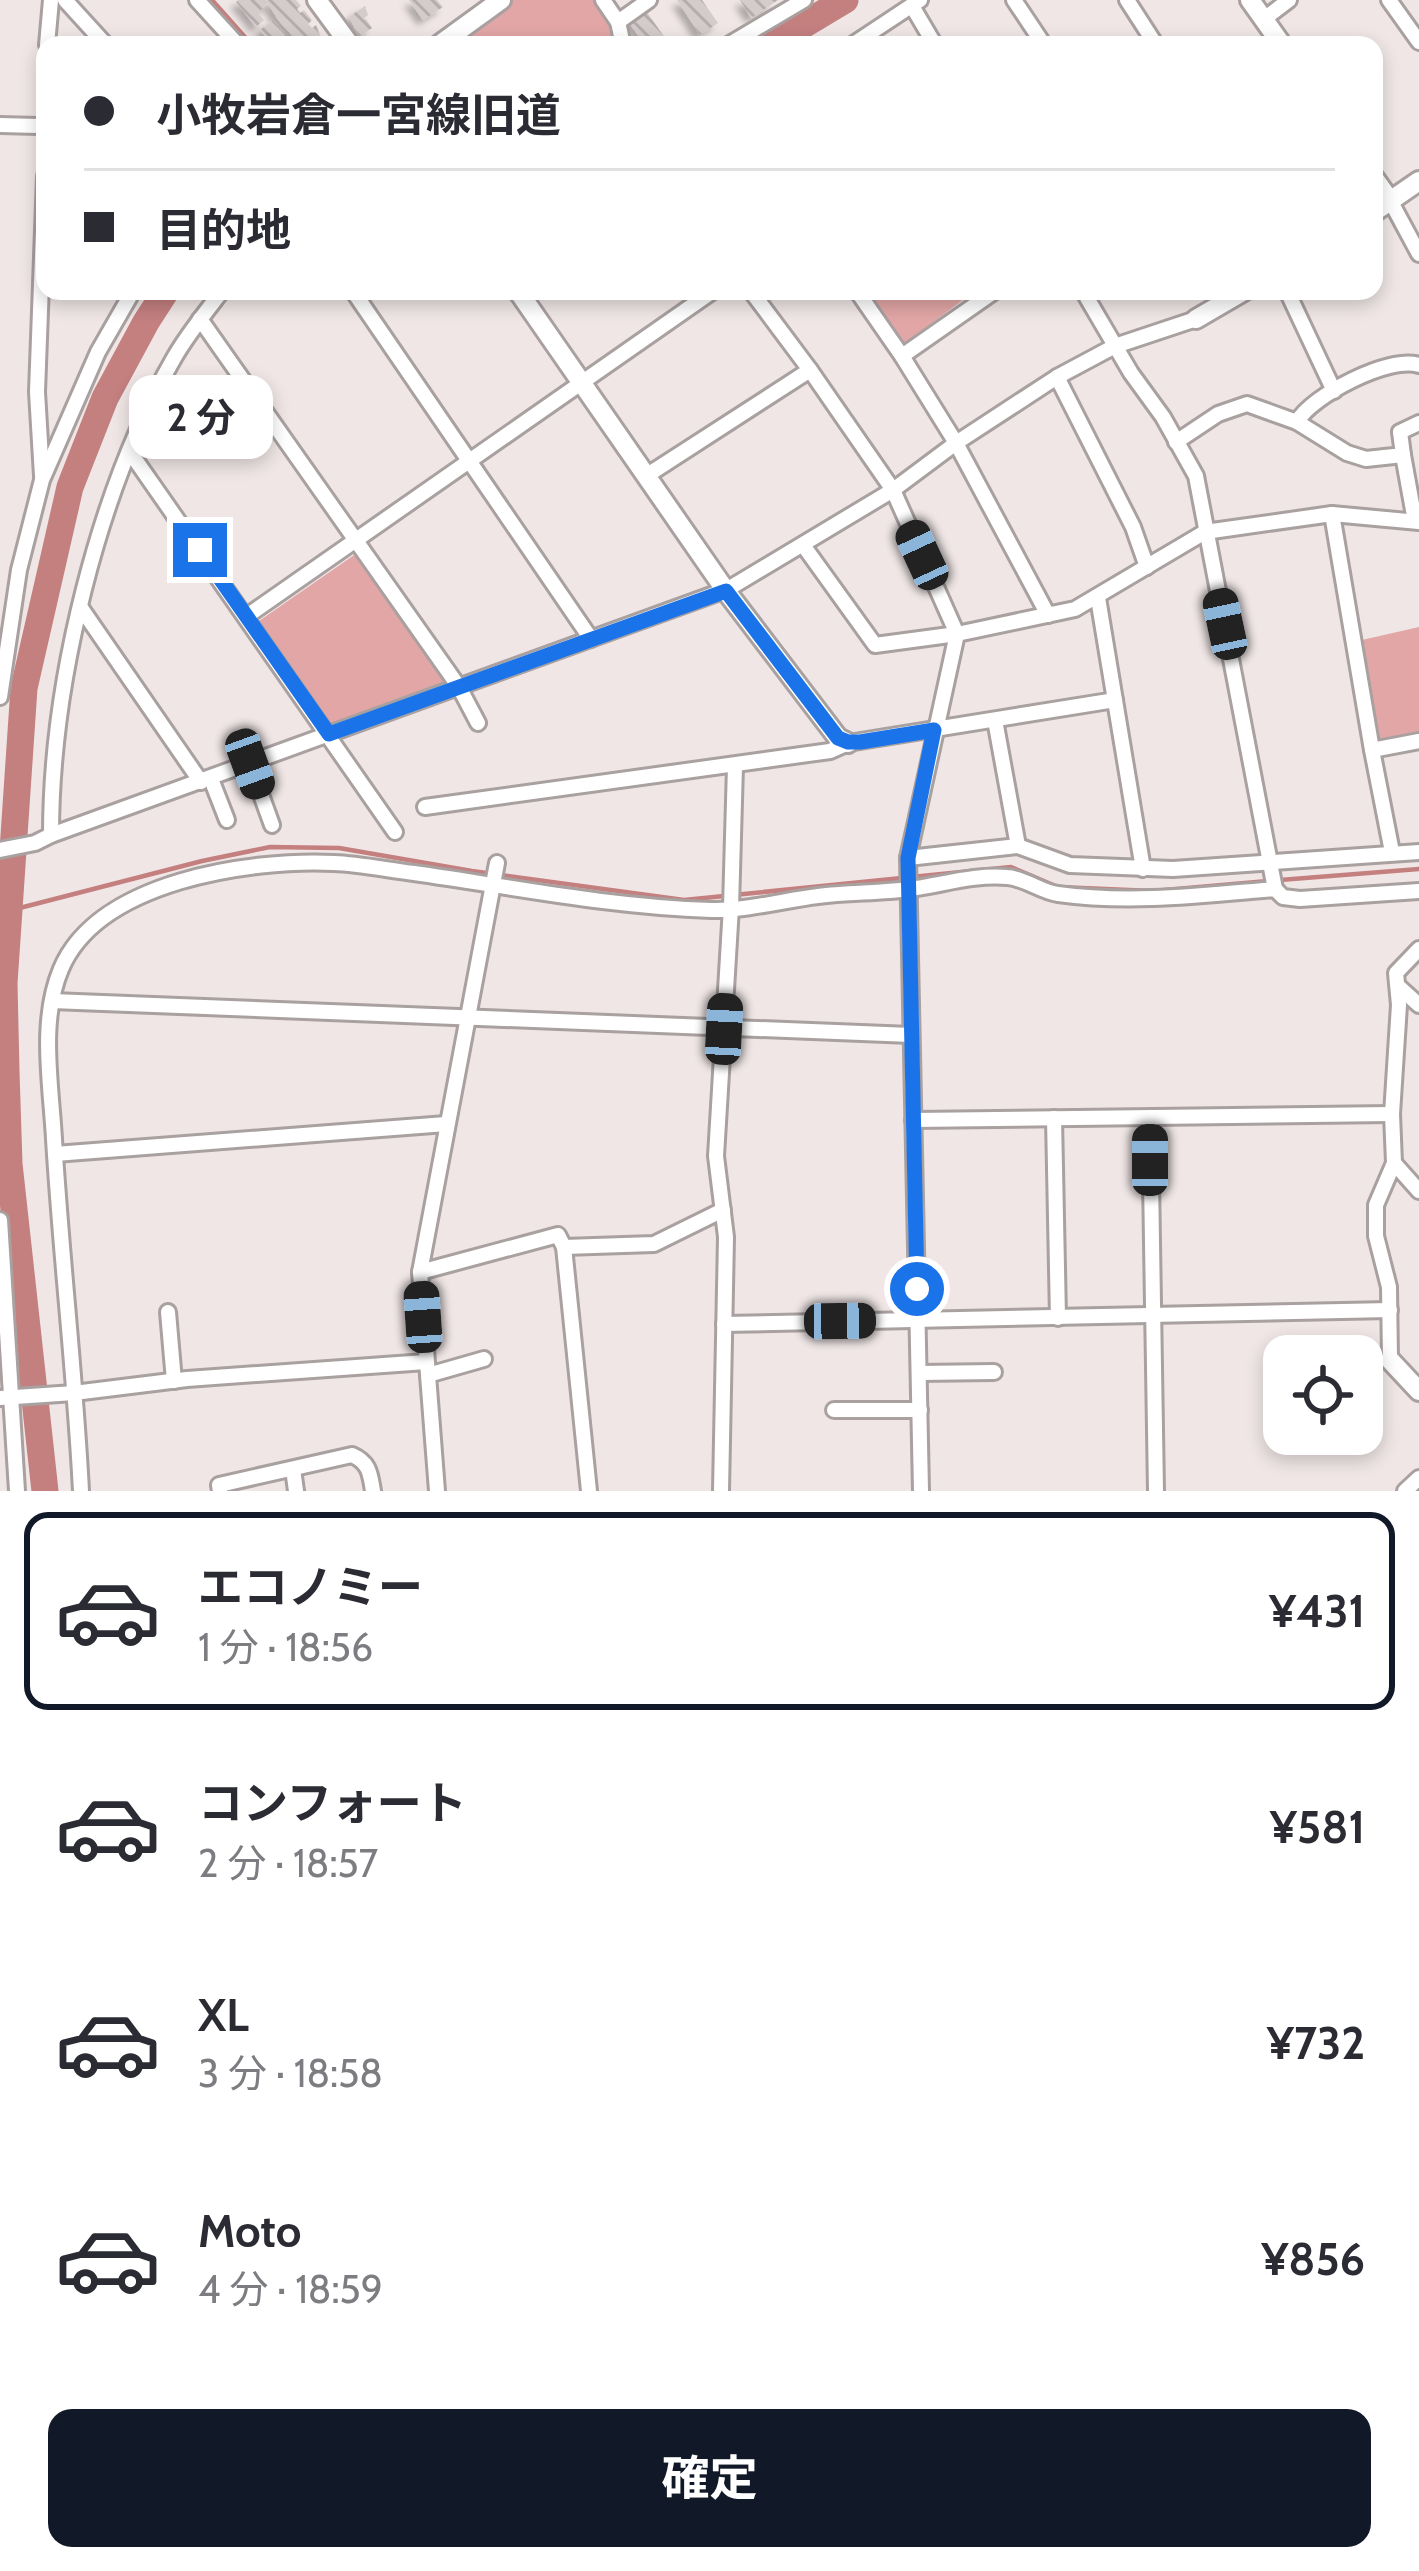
<!DOCTYPE html>
<html lang="ja">
<head>
<meta charset="utf-8">
<style>
  body { margin:0; font-family:Cabin,"Noto Sans JP",sans-serif; background:#f2f2f3; color:#2b2b33; height:100vh; display:flex; flex-direction:column; font-size:45px; white-space:nowrap }
  * { box-sizing:border-box; margin:0 }
  p { font-size:39px; color:#7c7c81 }
  .icon { flex:none; width:66px; height:66px; fill:none; stroke:currentColor; stroke-width:2; stroke-linecap:round; stroke-linejoin:round }
  .map { position:relative; height:1491px; overflow:hidden }
  .sheet { display:flex; flex-direction:column; background:#fff; flex:1 }
  .sheet>* { flex:none }
  .hud { position:absolute; left:36px; top:36px; width:1347px; height:264px; border-radius:24px; box-shadow:0 6px 18px #0003; display:grid; align-content:center; height:264px; padding:0 48px; background:#fff }
  .tools { position:absolute; left:1263px; top:1335px; display:grid; gap:24px }
  .tools a { display:grid; place-items:center; width:120px; height:120px; border-radius:24px; background:#fff; box-shadow:0 6px 18px #0003; font-size:60px }
  .end { position:absolute; width:54px; height:54px; margin:-27px; border:15px solid #1a73e8; background:#fff; box-shadow:0 0 0 6px #fff }
  .from { border-radius:50% }
  .bubble { position:absolute; height:84px; border-radius:24px; background:#fff; box-shadow:0 6px 18px #0003; font-size:39px; font-weight:700; line-height:84px; text-align:center }
  .car { position:absolute; width:36px; height:72px; margin:-36px -18px; border-radius:15px; box-shadow:0 0 9px 3px #0007; background:linear-gradient(#222 24%,#8ab4d8 0 40%,#222 0 76%,#8ab4d8 0 86%,#222 0) }
  .hud b { display:flex; align-items:center; gap:42px; height:114px; font-size:45px }
  .hud b+b { border-top:3px solid #e1e1e2 }
  .hud i { width:30px; height:30px; background:#2b2b33 }
  ul { padding:21px 0 0; list-style:none }
  li { display:flex; align-items:center; gap:36px; height:198px; margin:0 24px 18px; padding:0 24px; border:6px solid transparent; border-radius:24px }
  li div { flex:1 }
  li b { display:block; font-size:45px }
  li em { font-style:normal; font-weight:700 }
  li.on { border-color:#111827 }
  li>.icon { width:108px; height:108px; stroke-width:1.5 }
  .cta { display:flex; gap:24px; margin-top:auto; padding:24px 48px }
  .cta a { flex:1; height:138px; border-radius:24px; background:#111827; color:#fff; font-size:48px; font-weight:700; line-height:138px; text-align:center }
  .map>svg:first-child { display:block }
  .green { fill:#e2a6a6 }
  .lines { fill:none; stroke-linecap:round; stroke-linejoin:round }
  .stream { stroke:#c47f7f; stroke-width:4.5 }
  .river { stroke:#c47f7f; stroke-width:27 }
  .building { fill:url(#building-back-hatch); filter:url(#shadow) }
  .minor-casing { stroke:#a9a0a0; stroke-width:20 }
  .tertiary-casing { stroke:#a9a0a0; stroke-width:24 }
  .minor { stroke:#fff; stroke-width:14 }
  .tertiary { stroke:#fff; stroke-width:18 }
  .route { stroke:#1a73e8; stroke-width:15 }
</style>
</head>
<body>
<div class="map">
<svg width="1419" height="1491" viewBox="0 0 1419 1491">
  <defs>
    <pattern id="building-back-hatch" width="6" height="6" patternUnits="userSpaceOnUse" patternTransform="scale(3)"><rect width="6" height="6" fill="#d4cbcb"/><path d="M-1 5l2 2M0 0l6 6M5-1l2 2" fill="none" stroke="#b5adad"/></pattern>
    <filter id="shadow"><feDropShadow dx="-5.5" dy="5.5" stdDeviation="3" flood-color="#0004"/></filter>
  </defs>
  <rect width="100%" height="100%" fill="#f0e6e6"/>
  <g class="green">
    <polygon points="507,0 595,0 611,20 616,45 450,45"/>
    <polygon points="865,291 965,291 968,296 903,345"/>
    <polygon points="357,553 446,682 331,724 259,621"/>
    <polygon points="1419,627 1419,735 1380,743 1362,640"/>
  </g>
  <g class="lines">
    <g class="stream">
      <polyline points="212,0 252,45"/>
      <polyline points="1280,880 1419,869"/>
      <polyline points="8,911 202,861 270,847 339,848 472,871 684,900 1011,867 1058,887 1153,891 1268,881"/>
    </g>
    <g class="river">
      <polyline points="770,45 845,0"/>
      <polyline points="45,1491 9,1164 6,1072 4,983 24,688 70,487 105,398 146,322 166,291"/>
    </g>
  </g>
  <g class="building">
    <polygon points="238,0 266,0 268,3 258,13 264,20 256,27 236,2"/>
    <polygon points="266,0 296,0 301,6 297,9 300,13 304,10 312,20 308,24 312,28 316,25 324,45 301,45 278,20"/>
    <polygon points="409,0 437,0 443,7 423,20"/>
    <polygon points="677,0 702,0 718,23 700,35"/>
    <polygon points="740,0 778,0 751,18"/>
    <polygon points="365,6 368,15 363,19 366,19 372,28 359,37 349,17"/>
    <polygon points="644,8 670,45 645,45 627,20"/>
    <polygon points="273,20 285,34 283,36 286,39 279,45 272,45 260,30"/>
  </g>
  <g class="lines">
    <defs>
      <g id="minor">
        <polyline points="65,0 106,45"/>
        <polyline points="197,0 238,45"/>
        <polyline points="603,0 618,22 623,45"/>
        <polyline points="1014,0 1044,45"/>
        <polyline points="1127,0 1156,45"/>
        <polyline points="1389,0 1419,42"/>
        <polyline points="912,6 935,45"/>
        <polyline points="1264,19 1289,0"/>
        <polyline points="618,22 649,0"/>
        <polyline points="47,45 51,0"/>
        <polyline points="728,45 804,0"/>
        <polyline points="852,45 920,0"/>
        <polyline points="0,125 38,126 45,130"/>
        <polyline points="1391,202 1419,254"/>
        <polyline points="353,291 591,639"/>
        <polyline points="751,291 810,370 893,490 957,634 908,858 921,1491"/>
        <polyline points="857,291 902,356 956,443 1048,615"/>
        <polyline points="1083,291 1131,373 1163,417 1196,476 1275,889"/>
        <polyline points="1287,291 1334,391"/>
        <polyline points="200,319 459,687 478,723"/>
        <polyline points="902,356 995,291"/>
        <polyline points="1057,377 1133,527 1147,567"/>
        <path d="M1297 422C1311 396 1390 355 1419 365"/>
        <polyline points="1176,442 1218,414 1247,404 1297,422 1347,453 1366,459 1403,455 1400,432 1419,423"/>
        <polyline points="130,452 395,832"/>
        <polyline points="1403,455 1415,521"/>
        <polyline points="42,476 37,392 45,176"/>
        <polyline points="646,476 810,370"/>
        <polyline points="1332,514 1372,750 1392,852"/>
        <polyline points="803,545 875,645 957,634 1075,609 1205,532 1332,514 1419,522"/>
        <polyline points="1098,598 1143,869"/>
        <polyline points="81,608 201,782"/>
        <polyline points="247,616 713,291"/>
        <polyline points="0,697 19,570 42,480 98,352 133,291"/>
        <polyline points="995,720 1018,846"/>
        <polyline points="1372,750 1419,741"/>
        <polyline points="250,764 272,825"/>
        <polyline points="211,779 227,820"/>
        <polyline points="425,807 830,751 848,743 1115,700"/>
        <path d="M51 835C51 683 98 490 174 358 187 335 205 313 222 291"/>
        <polyline points="0,850 35,843 51,835 728,589 893,490 956,443 1057,377 1115,346 1196,319"/>
        <polyline points="908,858 1018,846 1070,865 1173,869 1419,852"/>
        <polyline points="1399,987 1419,1005"/>
        <polyline points="52,1001 911,1035"/>
        <polyline points="1150,1117 1156,1491"/>
        <polyline points="1054,1118 1058,1318"/>
        <polyline points="913,1120 1392,1114"/>
        <polyline points="55,1154 446,1124"/>
        <polyline points="1394,1163 1419,1191"/>
        <polyline points="0,1220 17,1491"/>
        <polyline points="564,1247 654,1244 723,1210"/>
        <polyline points="420,1272 558,1235 564,1247 589,1491"/>
        <polyline points="168,1312 174,1381"/>
        <polyline points="724,1324 1390,1310"/>
        <polyline points="1390,1360 1389,1287 1376,1236 1376,1205 1394,1163 1392,1114 1399,1005 1396,973 1419,949"/>
        <polyline points="919,1373 994,1372"/>
        <polyline points="428,1375 484,1359"/>
        <polyline points="0,1398 74,1393 187,1379 426,1362"/>
        <polyline points="834,1410 920,1410"/>
        <polyline points="293,1469 296,1491"/>
        <path d="M81 1491C75 1373 61 1256 54 1139 51 1084 39 1021 61 969 98 881 250 859 334 863 360 864 388 870 414 873 513 887 611 907 711 910 744 911 785 900 818 896 848 892 879 893 909 889 941 885 975 874 1007 877 1025 878 1041 892 1058 894 1131 904 1203 895 1275 889L1283 897 1300 899 1419 891"/>
        <path d="M220 1491 219 1485 352 1455C370 1463 370 1474 373 1491"/>
        <polyline points="437,1491 420,1272 497,863"/>
        <polyline points="721,1491 726,1237 716,1156 731,907 735,766"/>
        <polyline points="1405,1491 1419,1478"/>
      </g>
      <g id="tertiary">
        <polyline points="317,0 350,45"/>
        <polyline points="1250,0 1282,45"/>
        <polyline points="439,45 501,0"/>
        <polyline points="1374,178 1391,202"/>
        <polyline points="1374,212 1419,181"/>
        <polyline points="518,291 726,591 838,738 848,743"/>
        <polyline points="1196,319 1244,291"/>
        <polyline points="1390,1360 1419,1391"/>
      </g>
    </defs>
    <use href="#minor" class="minor-casing"/>
    <use href="#tertiary" class="tertiary-casing"/>
    <use href="#minor" class="minor"/>
    <use href="#tertiary" class="tertiary"/>
  </g>
  <g class="lines">
    <polyline class="route" points="200,550 329,734 726,591 838,738 848,742 860,742 934,730 908,858 917,1289"/>
  </g>
</svg>
<div class="tools">
<a><svg class="icon" aria-label="locate" viewBox="0 0 24 24"><circle cx="12" cy="12" r="6"/><path d="M12 2v4M12 18v4M2 12h4M18 12h4"/></svg></a>
</div>
<i class="end from" style="left:917px;top:1289px"></i>
<i class="end" style="left:200px;top:550px"></i>
<div class="bubble" style="left:129px;top:375px;width:144px">2 分</div>
<i class="car" style="left:922px;top:555px;rotate:335deg"></i>
<i class="car" style="left:1225px;top:624px;rotate:348deg"></i>
<i class="car" style="left:250px;top:764px;rotate:160deg"></i>
<i class="car" style="left:724px;top:1029px;rotate:3deg"></i>
<i class="car" style="left:1150px;top:1160px;rotate:0deg"></i>
<i class="car" style="left:423px;top:1317px;rotate:356deg"></i>
<i class="car" style="left:840px;top:1321px;rotate:89deg"></i>
<div class="hud">
<b><i class="from"></i>小牧岩倉一宮線旧道</b>
<b><i></i>目的地</b>
</div>
</div>
<section class="sheet">
<ul>
<li class="on"><svg class="icon" aria-label="car" viewBox="0 0 24 24"><path d="M5 17H2v-5l4-1 3-4h7l3 4 3 1v5h-3M9 17h6M6 11h13"/><circle cx="7" cy="17" r="2"/><circle cx="17" cy="17" r="2"/></svg><div><b>エコノミー</b><p>1 分 · 18:56</p></div><em>¥431</em></li>
<li><svg class="icon" aria-label="car" viewBox="0 0 24 24"><path d="M5 17H2v-5l4-1 3-4h7l3 4 3 1v5h-3M9 17h6M6 11h13"/><circle cx="7" cy="17" r="2"/><circle cx="17" cy="17" r="2"/></svg><div><b>コンフォート</b><p>2 分 · 18:57</p></div><em>¥581</em></li>
<li><svg class="icon" aria-label="car" viewBox="0 0 24 24"><path d="M5 17H2v-5l4-1 3-4h7l3 4 3 1v5h-3M9 17h6M6 11h13"/><circle cx="7" cy="17" r="2"/><circle cx="17" cy="17" r="2"/></svg><div><b>XL</b><p>3 分 · 18:58</p></div><em>¥732</em></li>
<li><svg class="icon" aria-label="car" viewBox="0 0 24 24"><path d="M5 17H2v-5l4-1 3-4h7l3 4 3 1v5h-3M9 17h6M6 11h13"/><circle cx="7" cy="17" r="2"/><circle cx="17" cy="17" r="2"/></svg><div><b>Moto</b><p>4 分 · 18:59</p></div><em>¥856</em></li>
</ul>
<div class="cta"><a>確定</a></div>
</section>
</body>
</html>
